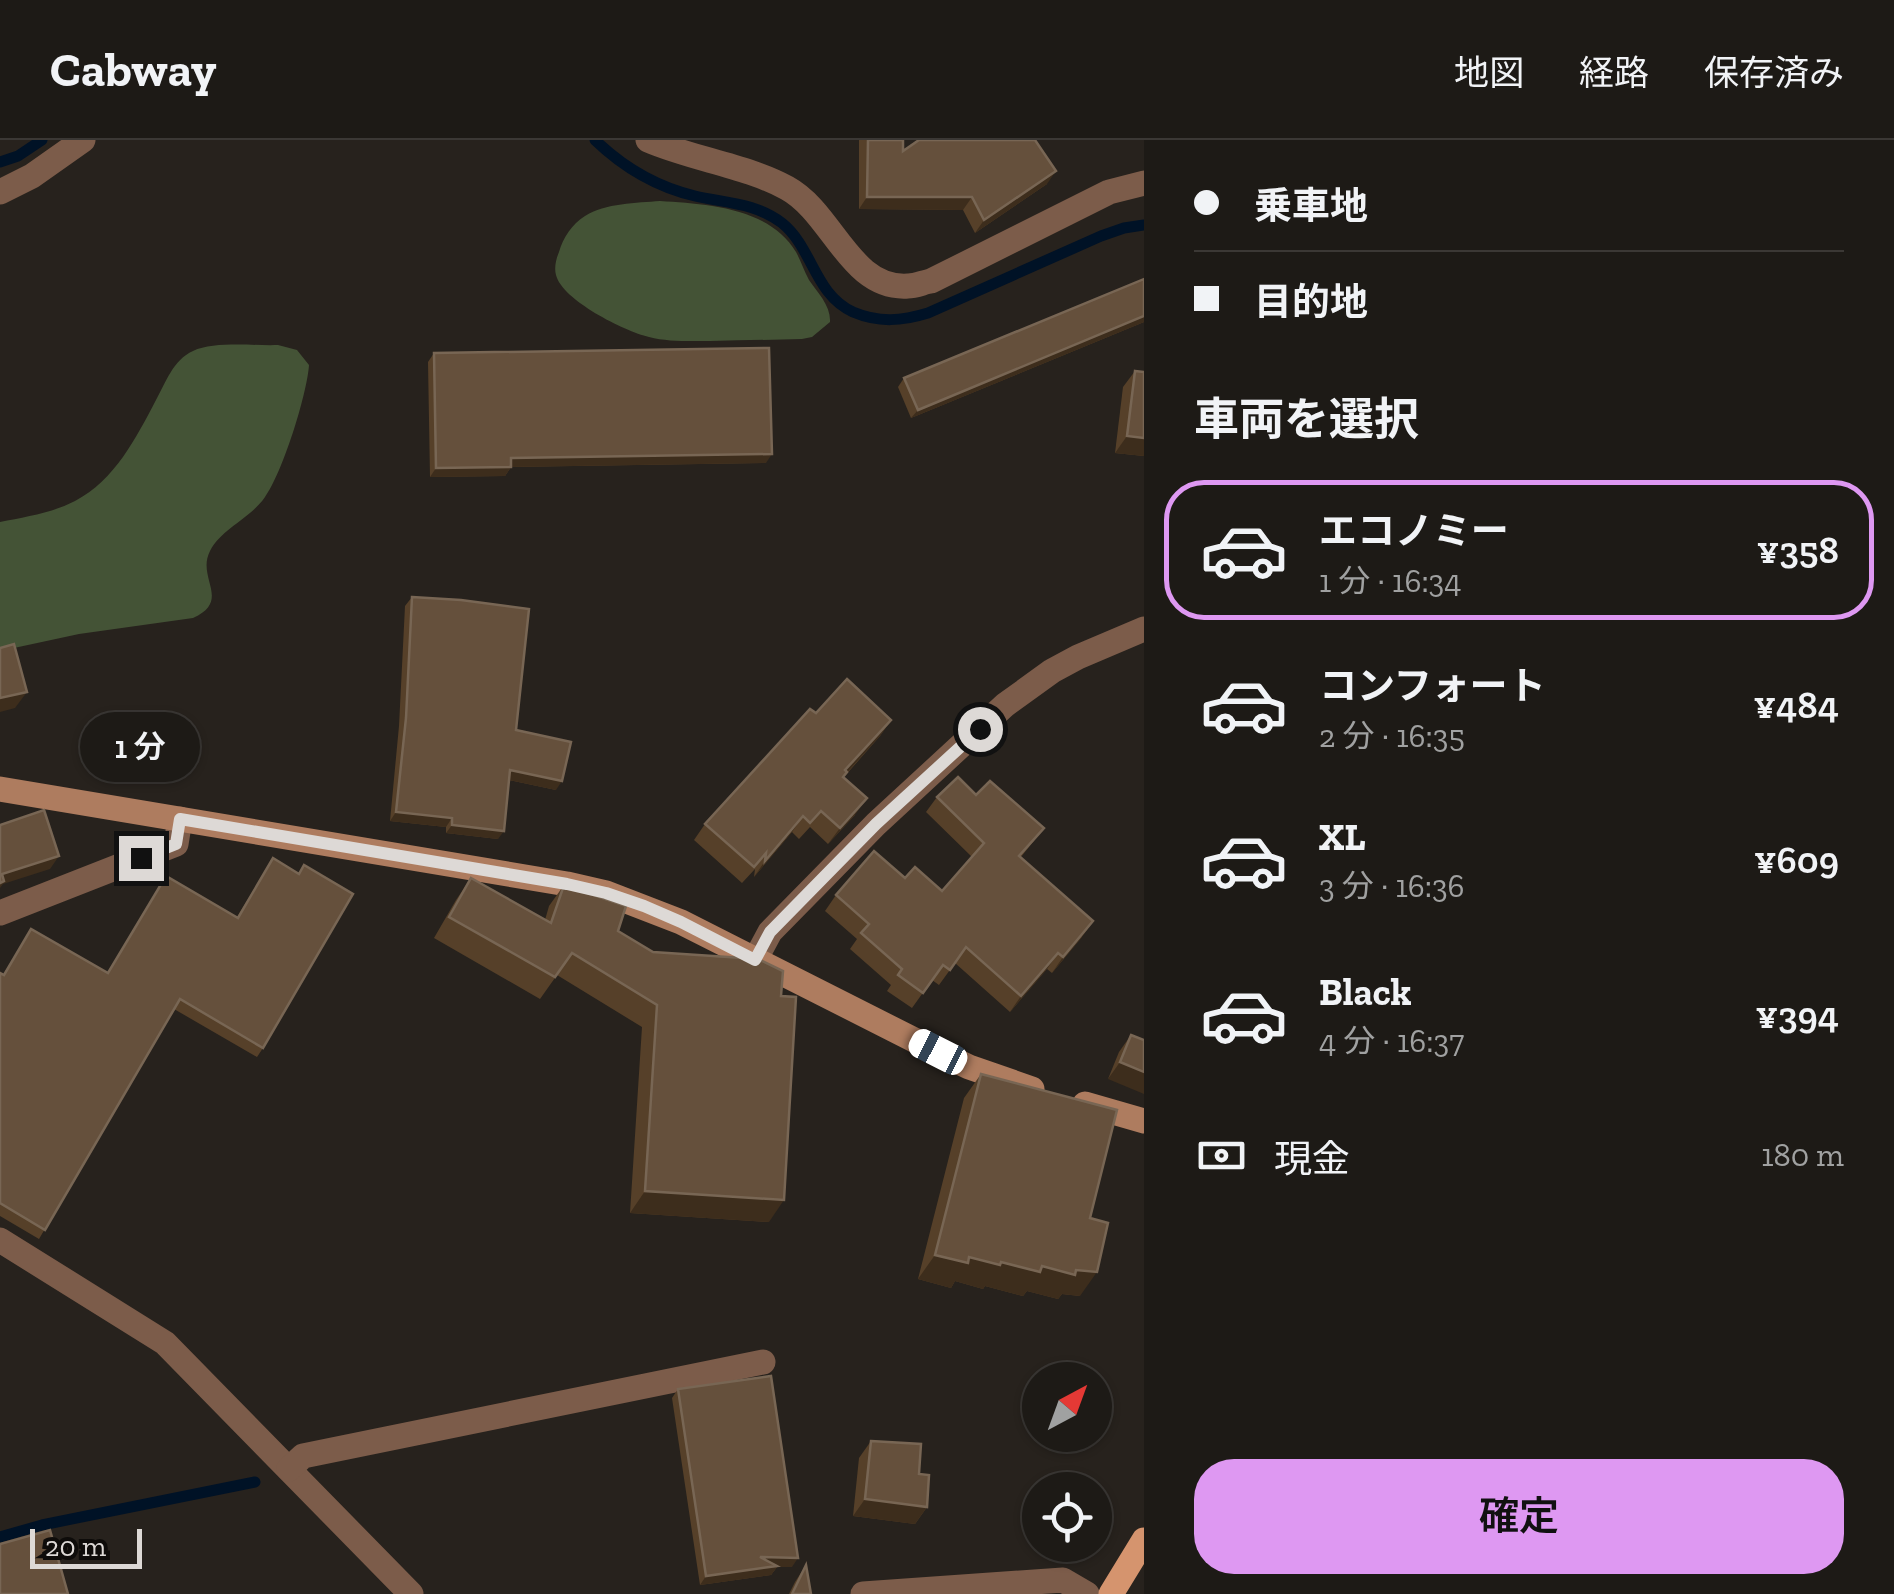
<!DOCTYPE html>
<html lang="ja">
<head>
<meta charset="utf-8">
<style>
  body { margin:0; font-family:"Zilla Slab","Noto Sans JP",serif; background:#2a2723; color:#f1f3f6; height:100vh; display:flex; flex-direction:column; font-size:38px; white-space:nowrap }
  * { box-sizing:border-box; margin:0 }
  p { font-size:32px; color:#a0a1a1 }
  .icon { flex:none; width:55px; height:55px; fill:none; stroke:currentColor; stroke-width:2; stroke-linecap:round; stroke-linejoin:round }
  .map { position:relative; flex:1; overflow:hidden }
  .details { display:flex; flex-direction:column; background:#1d1a16; width:750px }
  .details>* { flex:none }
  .guide { display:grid; align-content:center; height:220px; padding:0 50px; background:#1d1a16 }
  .needle { width:65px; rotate:41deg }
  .controls { position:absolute; left:1022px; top:1222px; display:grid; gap:20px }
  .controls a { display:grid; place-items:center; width:90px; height:90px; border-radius:50%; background:#1d1a16; box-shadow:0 2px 8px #0004,0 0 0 2px #3b3835; font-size:50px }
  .scale { position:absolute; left:30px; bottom:25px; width:112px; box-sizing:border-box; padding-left:10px; border:5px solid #ddd9d6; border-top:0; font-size:28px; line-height:35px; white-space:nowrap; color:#ddd9d6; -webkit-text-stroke:8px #0e0c0a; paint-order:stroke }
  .end { position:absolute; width:45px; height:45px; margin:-22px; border:12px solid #ddd9d6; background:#111; box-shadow:0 0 0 5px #111 }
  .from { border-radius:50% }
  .bubble { position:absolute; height:70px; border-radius:35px; background:#1d1a16; box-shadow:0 2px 8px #0004,0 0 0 2px #3b3835; font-size:32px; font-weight:600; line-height:70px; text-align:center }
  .car { position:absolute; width:30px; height:60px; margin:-30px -15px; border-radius:12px; box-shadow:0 0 8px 2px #0007; background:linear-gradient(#fff 24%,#345 0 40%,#fff 0 76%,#345 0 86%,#fff 0) }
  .guide b { display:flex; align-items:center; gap:35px; height:95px; font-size:38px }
  .guide b+b { border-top:2px solid #3b3835 }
  .guide i { width:25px; height:25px; background:#f1f3f6 }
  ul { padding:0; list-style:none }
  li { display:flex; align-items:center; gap:30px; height:140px; margin:0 20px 15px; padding:0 30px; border:5px solid transparent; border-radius:40px }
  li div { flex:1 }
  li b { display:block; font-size:38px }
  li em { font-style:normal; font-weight:600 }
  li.selected { border-color:#de98f2 }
  li>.icon { width:90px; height:90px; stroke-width:1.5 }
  h2 { padding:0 50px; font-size:45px; line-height:120px }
  .pay { display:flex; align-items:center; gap:25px; height:110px; padding:0 50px; font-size:38px }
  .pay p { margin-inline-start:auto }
  .button { display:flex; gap:20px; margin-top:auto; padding:20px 50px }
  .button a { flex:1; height:115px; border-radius:40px; background:#de98f2; color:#111; font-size:40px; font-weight:600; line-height:115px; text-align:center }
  header { display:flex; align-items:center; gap:60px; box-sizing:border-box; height:140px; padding:0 50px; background:#1d1a16; border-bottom:2px solid #3b3835 }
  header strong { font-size:48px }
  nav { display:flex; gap:55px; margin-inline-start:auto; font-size:35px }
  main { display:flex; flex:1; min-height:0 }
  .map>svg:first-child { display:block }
  .forest { fill:#445336 }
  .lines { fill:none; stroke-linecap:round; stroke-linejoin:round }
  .stream { stroke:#001226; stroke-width:11 }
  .street { stroke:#7c5c4a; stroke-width:25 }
  .secondary { stroke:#ae7c5f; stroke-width:25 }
  .primary { stroke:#d5946e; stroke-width:25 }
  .wall { fill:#564029 }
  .shaded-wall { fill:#3d2d1c }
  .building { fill:#65503c; stroke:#786654; stroke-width:2.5 }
  .route { stroke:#ddd9d6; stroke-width:12 }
</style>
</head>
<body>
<header>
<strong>Cabway</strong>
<nav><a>地図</a><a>経路</a><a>保存済み</a></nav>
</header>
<main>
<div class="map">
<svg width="1144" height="1454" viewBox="0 0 1144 1454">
  <rect width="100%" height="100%" fill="#27221d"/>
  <g class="forest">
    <path d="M660 61C706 64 769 67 796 112 801 121 804 131 809 140 818 153 831 166 830 182L812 197 802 199C771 200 740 200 710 201 690 201 668 202 649 197 624 191 562 160 556 135 554 128 556 119 559 112 563 98 572 84 585 76 605 63 637 63 660 61Z"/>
    <path d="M278 205 297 210 309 225C307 255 282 334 265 357 250 379 222 388 210 411 196 438 232 460 193 478L79 494 0 511V382C25 377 52 373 75 361 115 340 136 298 156 260 166 242 173 220 193 211 214 201 254 206 278 205Z"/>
  </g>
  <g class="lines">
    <g class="stream">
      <path d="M595 0C623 27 657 47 695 56 726 63 756 63 782 83 813 108 814 154 853 172 879 183 902 181 928 173L1101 96 1124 88 1144 85"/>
      <polyline points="0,22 18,16 42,0"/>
      <polyline points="0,1397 42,1385 255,1342"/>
    </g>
    <g class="street">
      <path d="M648 0C692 19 747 26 787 48 833 73 850 150 908 146 916 146 924 142 931 141L1109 52 1144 43"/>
      <polyline points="0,52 32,36 83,0"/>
      <polyline points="0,773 176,704 180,679"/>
      <polyline points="755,820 770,792 876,684 1005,565 1052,531 1078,517 1144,489"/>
      <polyline points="0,1100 165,1203 411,1454"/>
      <polyline points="289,1329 303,1316 763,1222"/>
      <polyline points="863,1454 1063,1440 1087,1454"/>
    </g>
    <g class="secondary">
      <polyline points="0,649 567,744 606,753 681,782 938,912 969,927 1032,949"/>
      <polyline points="1085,964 1144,981"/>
    </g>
    <polyline class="primary" points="1111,1454 1144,1400"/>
  </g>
  <g class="wall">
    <polygon points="859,0 903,0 903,11 1047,44 975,93 963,70 859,69"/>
    <polygon points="1144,139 1144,182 911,278 898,247 904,238"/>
    <polygon points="434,213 766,323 511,327 505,336 430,337 428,222"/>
    <polygon points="1135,231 1144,316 1115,313 1123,247"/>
    <polygon points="412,457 516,590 556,650 509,640 498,699 446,693 446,687 390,681 399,586 405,466"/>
    <polygon points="816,573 891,580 880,596 844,637 855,675 828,704 810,687 799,699 792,692 754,737 755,729 742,743 694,700 705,684"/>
    <polygon points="976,655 1044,688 1021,717 1082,797 1052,833 1047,829 1010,872 955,823 939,845 932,840 912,868 887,851 891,845 850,809 857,799 825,771 836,755 905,738 942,751 972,717 926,672 937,657"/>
    <polygon points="273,718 263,908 257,917 174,869 39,1099 0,1076 0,833 3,835 31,789 108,833 166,736 237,777"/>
    <polygon points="471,738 545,780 549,766 564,745 618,791 769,1082 630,1073 642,887 557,835 540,859 434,798 456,760"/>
    <polygon points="1131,895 1144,900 1108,939 1119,912"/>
    <polygon points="981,934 1090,1078 1080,1156 1062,1154 1058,1159 1027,1151 1023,1156 985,1146 983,1149 955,1141 951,1148 918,1139 964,958"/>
    <polygon points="678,1249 792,1427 777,1427 771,1435 700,1445 672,1258"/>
    <polygon points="871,1301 919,1334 927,1367 915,1384 853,1376 859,1318"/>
    <polygon points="806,1425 811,1454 789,1454 795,1442"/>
  </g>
  <g class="shaded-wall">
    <polygon points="1056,31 1047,44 975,93 984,80"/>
    <polygon points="867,57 972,57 963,70 859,69"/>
    <polygon points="1144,176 1144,182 911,278 918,270"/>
    <polygon points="1127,296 1144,298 1144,316 1115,313"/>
    <polygon points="772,314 766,323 505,327 511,318"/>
    <polygon points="511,327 505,336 430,337 436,328"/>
    <polygon points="27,552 15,568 0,572 0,558"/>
    <polygon points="891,580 880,596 834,647 845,630"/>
    <polygon points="510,630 562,641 556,650 504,639"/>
    <polygon points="867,658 855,675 828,704 840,688"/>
    <polygon points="396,672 452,678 446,687 390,681"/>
    <polygon points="803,676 792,692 754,737 765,721"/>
    <polygon points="452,685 504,691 498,699 446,693"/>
    <polygon points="59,716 50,729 3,744 0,748 0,737 2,734"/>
    <polygon points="1093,781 1082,797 1052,833 1063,817"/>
    <polygon points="1058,813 1047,829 1010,872 1021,856"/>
    <polygon points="1120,922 1144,932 1144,954 1108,939"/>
    <polygon points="645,1051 784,1060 769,1082 630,1073"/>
    <polygon points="935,1115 969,1117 1001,1122 1097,1132 1080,1156 1062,1154 1058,1159 1027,1151 1023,1156 985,1146 983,1149 955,1141 951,1148 918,1139"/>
    <polygon points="865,1359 927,1367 915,1384 853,1376"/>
    <polygon points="760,1417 798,1418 792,1427 777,1427 771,1435 700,1445 706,1436"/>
  </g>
  <g class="building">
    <polygon points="868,0 903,0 903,11 919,0 1035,0 1056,31 984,80 972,57 867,57"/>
    <polygon points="1144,139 1144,176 918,270 904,238"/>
    <polygon points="769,208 772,314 511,318 511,327 436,328 434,213"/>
    <polygon points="1135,231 1144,232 1144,298 1127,296"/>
    <polygon points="412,457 461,460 529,469 516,590 571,602 562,641 510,630 504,691 452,685 452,678 396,672 406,578"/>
    <polygon points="14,504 27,552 0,558 0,508"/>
    <polygon points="847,539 891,580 845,630 847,632 843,637 867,658 840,688 821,671 810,683 803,676 765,721 766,713 754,727 705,684 810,569 816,573"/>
    <polygon points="958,637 976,655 990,641 1044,688 1019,716 1093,781 1063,817 1058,813 1021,856 966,807 950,830 943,825 923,853 898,835 902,829 861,793 869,784 836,755 874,711 905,738 915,727 942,751 984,703 937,657"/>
    <polygon points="44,670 59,716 2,734 4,741 0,743 0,685"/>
    <polygon points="273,718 299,734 304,725 353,754 263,908 180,859 45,1090 0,1063 0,833 4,835 31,789 108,833 166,736 238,778"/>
    <polygon points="471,738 551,783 564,745 626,766 618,791 653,812 758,819 783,831 781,856 796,857 784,1060 645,1051 657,865 572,813 555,837 449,777"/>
    <polygon points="1131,895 1144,900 1144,932 1120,922"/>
    <polygon points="981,934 1117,970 1090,1078 1108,1083 1097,1132 1076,1130 1075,1135 1042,1126 1040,1132 1001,1122 1000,1125 969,1117 968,1123 935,1115"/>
    <polygon points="771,1236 798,1418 760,1417 777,1426 706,1436 678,1249"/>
    <polygon points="871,1301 921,1304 919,1334 929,1335 927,1367 865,1359"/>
    <polygon points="50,1390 68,1454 0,1454 0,1404"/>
    <polygon points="806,1425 811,1454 792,1454"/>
  </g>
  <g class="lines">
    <polyline class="route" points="141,718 176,704 180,679 567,744 606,753 644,766 681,782 755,820 770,792 876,684 980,589"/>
  </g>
</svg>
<div class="controls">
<a><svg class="needle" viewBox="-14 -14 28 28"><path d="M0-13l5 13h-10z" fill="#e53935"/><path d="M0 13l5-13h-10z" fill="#a0a1a1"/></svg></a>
<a><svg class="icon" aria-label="locate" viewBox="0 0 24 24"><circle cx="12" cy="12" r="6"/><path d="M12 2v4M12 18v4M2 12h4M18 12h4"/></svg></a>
</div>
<div class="scale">20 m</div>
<i class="end from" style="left:980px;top:589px"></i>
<i class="end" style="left:141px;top:718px"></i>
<div class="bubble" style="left:80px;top:572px;width:120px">1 分</div>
<i class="car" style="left:938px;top:912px;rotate:297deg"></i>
</div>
<section class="details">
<div class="guide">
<b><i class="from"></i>乗車地</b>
<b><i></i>目的地</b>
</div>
<h2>車両を選択</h2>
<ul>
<li class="selected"><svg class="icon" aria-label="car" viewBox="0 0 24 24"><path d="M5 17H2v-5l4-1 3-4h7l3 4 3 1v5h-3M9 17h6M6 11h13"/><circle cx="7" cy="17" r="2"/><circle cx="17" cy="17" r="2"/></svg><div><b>エコノミー</b><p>1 分 · 16:34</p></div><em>¥358</em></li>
<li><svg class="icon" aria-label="car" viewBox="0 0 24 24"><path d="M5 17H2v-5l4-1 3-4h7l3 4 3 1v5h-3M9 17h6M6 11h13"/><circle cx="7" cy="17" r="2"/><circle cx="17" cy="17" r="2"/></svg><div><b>コンフォート</b><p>2 分 · 16:35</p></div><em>¥484</em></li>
<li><svg class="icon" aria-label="car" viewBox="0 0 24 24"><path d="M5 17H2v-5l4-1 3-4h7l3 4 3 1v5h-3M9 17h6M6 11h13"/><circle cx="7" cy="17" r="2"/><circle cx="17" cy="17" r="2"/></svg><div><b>XL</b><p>3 分 · 16:36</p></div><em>¥609</em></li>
<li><svg class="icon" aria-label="car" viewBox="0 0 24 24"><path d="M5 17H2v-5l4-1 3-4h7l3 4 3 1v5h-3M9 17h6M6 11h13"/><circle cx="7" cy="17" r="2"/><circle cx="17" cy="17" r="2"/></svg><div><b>Black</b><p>4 分 · 16:37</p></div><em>¥394</em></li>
</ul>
<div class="pay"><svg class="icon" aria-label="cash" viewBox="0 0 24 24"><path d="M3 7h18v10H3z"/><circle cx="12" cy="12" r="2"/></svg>現金<p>180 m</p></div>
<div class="button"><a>確定</a></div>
</section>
</main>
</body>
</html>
